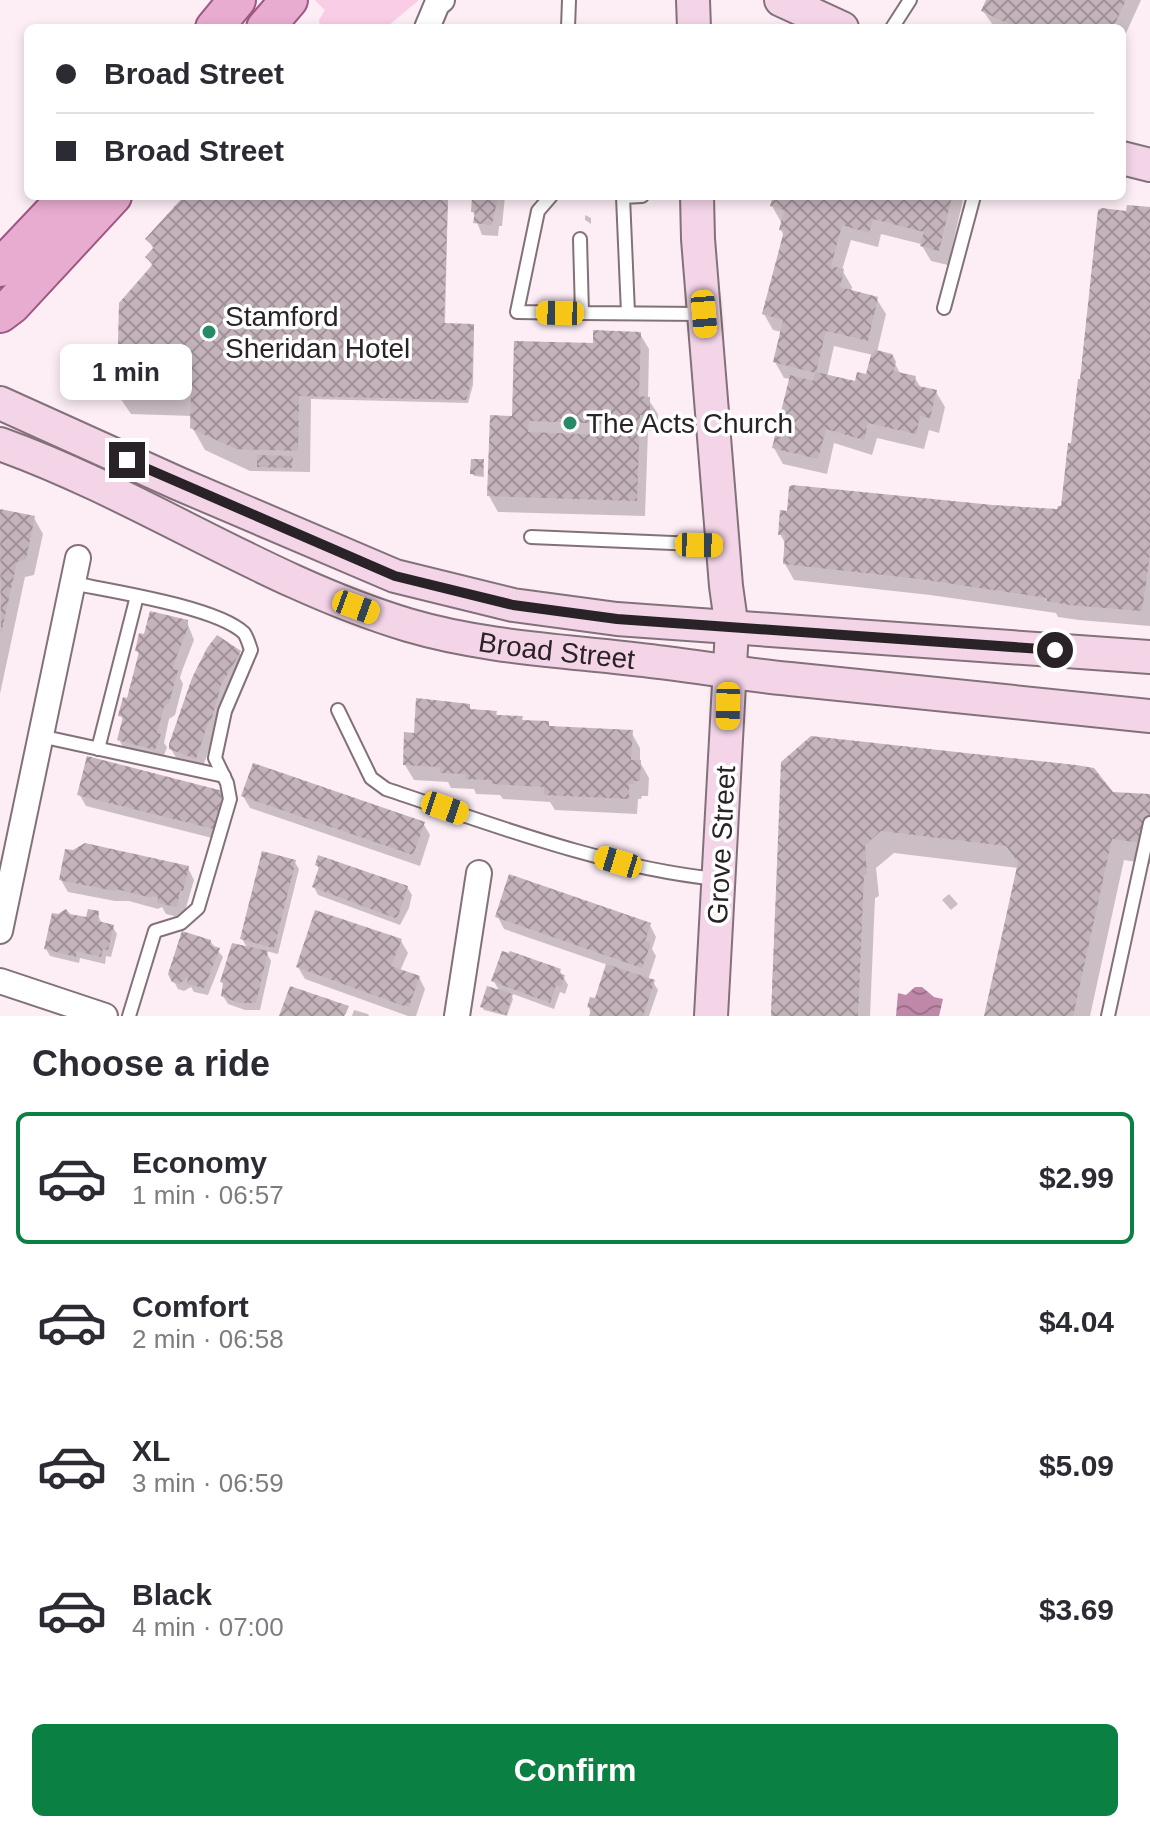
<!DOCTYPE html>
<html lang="en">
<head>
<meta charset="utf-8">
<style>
  body { margin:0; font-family:Helvetica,sans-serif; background:#f2f2f3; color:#2b2b33; height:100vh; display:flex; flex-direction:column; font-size:30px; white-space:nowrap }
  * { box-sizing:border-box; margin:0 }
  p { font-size:26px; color:#7c7c81 }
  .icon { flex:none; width:44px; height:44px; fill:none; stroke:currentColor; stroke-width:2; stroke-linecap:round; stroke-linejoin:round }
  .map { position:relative; height:1016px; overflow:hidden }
  .details { display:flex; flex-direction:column; background:#fff; flex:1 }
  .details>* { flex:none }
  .top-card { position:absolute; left:24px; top:24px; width:1102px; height:176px; border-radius:12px; box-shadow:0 4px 12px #0003; display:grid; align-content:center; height:176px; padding:0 32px; background:#fff }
  .end { position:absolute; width:36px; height:36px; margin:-18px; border:10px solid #292226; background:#fff; box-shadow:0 0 0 4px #fff }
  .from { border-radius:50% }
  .bubble { position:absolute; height:56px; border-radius:12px; background:#fff; box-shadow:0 4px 12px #0003; font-size:26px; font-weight:700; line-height:56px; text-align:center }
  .car { position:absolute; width:24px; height:48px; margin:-24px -12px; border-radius:10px; box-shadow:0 0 6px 2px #0007; background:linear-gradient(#f5c518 24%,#345 0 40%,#f5c518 0 76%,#345 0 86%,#f5c518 0) }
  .top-card b { display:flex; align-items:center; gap:28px; height:76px; font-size:30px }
  .top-card b+b { border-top:2px solid #e1e1e2 }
  .top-card i { width:20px; height:20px; background:#2b2b33 }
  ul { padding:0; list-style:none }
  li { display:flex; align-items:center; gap:24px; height:132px; margin:0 16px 12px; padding:0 16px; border:4px solid transparent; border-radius:12px }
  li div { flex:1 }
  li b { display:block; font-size:30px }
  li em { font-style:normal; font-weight:700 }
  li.selected { border-color:#0b8043 }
  li>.icon { width:72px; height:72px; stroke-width:1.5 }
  h2 { padding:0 32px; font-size:36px; line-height:96px }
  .button { display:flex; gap:16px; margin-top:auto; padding:16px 32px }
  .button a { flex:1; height:92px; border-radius:12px; background:#0b8043; color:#fff; font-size:32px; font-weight:700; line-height:92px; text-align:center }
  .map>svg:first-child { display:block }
  .green { fill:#f9cde5 }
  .water { fill:url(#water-waves) }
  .shadow { fill:#0003; fill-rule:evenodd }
  .building { fill:url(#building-cross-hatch); fill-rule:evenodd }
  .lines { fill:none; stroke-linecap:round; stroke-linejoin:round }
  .lane-casing { stroke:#82717a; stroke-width:16 }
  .street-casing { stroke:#82717a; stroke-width:28 }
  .secondary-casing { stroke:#82717a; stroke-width:36 }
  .primary-casing { stroke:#9d5782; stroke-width:40 }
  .lane { stroke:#fff; stroke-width:12 }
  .street { stroke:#fff; stroke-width:24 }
  .secondary { stroke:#f4d5e8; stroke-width:32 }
  .primary { stroke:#e9acd1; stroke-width:36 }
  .route { stroke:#292226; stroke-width:10 }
  .poi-dot { fill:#258a66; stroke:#fff; stroke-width:3 }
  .labels { text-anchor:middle; stroke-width:7; stroke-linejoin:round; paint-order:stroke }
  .poi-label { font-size:28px; fill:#292226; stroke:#fff; text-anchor:start }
  .street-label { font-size:28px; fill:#292226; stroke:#fff }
</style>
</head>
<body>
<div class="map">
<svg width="1150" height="1016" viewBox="0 0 1150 1016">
  <defs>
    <pattern id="water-waves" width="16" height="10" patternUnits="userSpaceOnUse" patternTransform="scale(2)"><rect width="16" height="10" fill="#c088a8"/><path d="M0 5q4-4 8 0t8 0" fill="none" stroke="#9c6f89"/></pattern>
    <pattern id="building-cross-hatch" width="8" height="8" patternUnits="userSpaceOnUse" patternTransform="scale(2)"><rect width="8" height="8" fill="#c5b3bc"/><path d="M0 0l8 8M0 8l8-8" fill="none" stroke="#a09199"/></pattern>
  </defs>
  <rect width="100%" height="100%" fill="#fdeef6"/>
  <polygon class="green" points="315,0 419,0 388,26 320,28 319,20 325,10"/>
  <polygon class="water" points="915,987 922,987 934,997 943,999 939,1016 896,1016 898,993 906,995"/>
  <g class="shadow">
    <polygon points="989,0 1141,0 1122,42 1122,28 995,28 983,11"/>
    <polygon points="187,196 448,196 445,325 473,326 474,329 473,385 468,403 311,399 310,472 250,471 205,450 192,427 192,416 131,414 107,379 153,267 147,257 154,250 148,239"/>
    <polygon points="475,196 505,196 502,226 499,226 498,236 482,235 473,212"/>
    <path d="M775 196H968L967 200H963L948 265 931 261 921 244 881 234 878 247 851 240 842 270 852 287 851 292 876 298 886 314 877 352 891 356 901 375 915 378 921 388 936 392 945 407 939 433 929 430 924 449 877 438 872 455 834 443 827 474 783 464 774 448 791 379 784 378 775 362 782 332 773 330 764 314 784 236 781 230V222L772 206ZM834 346 873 355 867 376 856 384 827 377Z"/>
    <polygon points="1150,211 1150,626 1079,620 1058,617 1056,613 930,595 794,580 785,564 786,545 780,534 1059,511 1063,509 1073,445 1128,213"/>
    <polygon points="585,215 591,218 591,224 585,220"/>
    <polygon points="640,334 649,349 648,399 658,414 658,431 648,431 645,516 498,512 489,496 514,418 595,345"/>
    <polygon points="483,461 484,477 474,476 472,473"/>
    <polygon points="0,511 34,518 43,534 34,575 25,577 0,694"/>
    <polygon points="187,622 194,640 182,671 180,678 183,684 175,715 169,719 164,743 167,747 162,761 126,752 119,740 124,721 120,715 129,700 140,656 137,651"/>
    <polygon points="239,652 246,664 216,731 202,769 178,761 171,749"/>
    <polygon points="469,706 472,711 521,718 524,722 548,723 551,728 631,732 640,748 640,762 649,778 648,796 642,796 641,799 638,799 637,814 555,810 550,802 503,799 500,795 476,794 474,789 451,788 448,782 414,780 405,765 416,735"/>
    <polygon points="781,782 1150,797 1150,864 1124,860 1090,1016 986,1016 1019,868 894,853 876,868 879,896 875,898 870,1016 771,1016"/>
    <polygon points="222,793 229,804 220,840 86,806 79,794"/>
    <polygon points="243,796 423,823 430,835 420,866 250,808"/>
    <polygon points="74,853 188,868 194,880 183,918 166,914 162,907 158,909 129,901 115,901 68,892 61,880"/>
    <polygon points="294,861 299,869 278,954 266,951 271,961 260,1010 245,1010 228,1004 223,996 248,949 242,939"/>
    <polygon points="317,865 407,887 412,895 409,908 400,925 318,895 314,887 320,870"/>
    <polygon points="949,894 958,904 951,910 942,900"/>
    <polygon points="97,913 102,924 112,926 117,934 111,957 106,956 105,964 80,958 79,963 50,956 46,949 58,917 87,919"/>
    <polygon points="498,917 650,925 656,937 652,949 656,956 648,980 653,982 658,990 649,1016 591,1016 589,1007 597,1001 608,965 504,929"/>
    <polygon points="210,941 223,957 208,995 194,992 191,987 184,991 178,989 170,974"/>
    <polygon points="401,941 408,953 400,971 419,977 425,989 416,1016 408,1016 305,979 298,967"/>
    <polygon points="560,971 568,985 565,994 560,992 554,1009 510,993 513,999 507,1016 484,1010 482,1007 500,992 493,980"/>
    <polygon points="354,1010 368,1014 369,1016 352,1016"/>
  </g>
  <g class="building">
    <polygon points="986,0 1126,0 1113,28 1018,28 981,11"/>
    <polygon points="184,196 448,196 444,323 474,324 472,381 466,400 299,396 298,451 236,449 190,428 191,394 117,393 117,380 105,379 106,349 111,344 118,344 119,303 153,264 145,257 154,247 145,239"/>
    <polygon points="472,196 498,196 492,225 473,223 475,212 471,212"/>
    <polygon points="773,196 952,196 939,251 920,246 924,232 873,219 869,233 842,225 831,266 844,269 840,287 878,297 868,341 826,331 816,372 855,381 857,372 866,374 871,355 876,350 892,354 896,362 893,371 916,376 914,385 937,390 930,418 920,416 916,434 868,423 864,440 826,429 818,459 772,448 790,375 813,381 815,373 773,362 783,320 762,314 784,231 779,230 784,210 770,206"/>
    <polygon points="1127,205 1150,207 1150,553 1142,611 1069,605 1047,601 1047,598 920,579 783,564 785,535 778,535 780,510 787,511 789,487 792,485 993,505 1057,509 1058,506 1061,506 1068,443 1071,443 1078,379 1080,379 1098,210 1102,208 1126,211"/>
    <path d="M593 330 641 332 639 396 650 397V416L640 415 637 501 487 496 490 415 512 416 514 341 593 343ZM529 421 612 424 611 435 528 432Z"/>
    <polygon points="257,455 293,456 292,468 257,467"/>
    <polygon points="471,459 484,459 483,475 470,474"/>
    <polygon points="0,509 35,516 26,559 17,562 1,634"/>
    <polygon points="150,611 188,620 188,627 176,658 173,669 178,670 169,703 164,707 157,733 161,734 155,750 117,740 123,717 118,716 123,697 127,698 139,652 135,651 139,633 144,634"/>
    <polygon points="217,635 241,651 221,685 211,721 209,720 196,759 169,749 169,744 192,678 207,648"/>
    <polygon points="416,698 470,704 470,709 497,711 496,715 523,716 522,720 549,721 549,726 633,730 631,760 641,760 640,781 634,781 633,784 629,784 629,799 544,795 544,787 492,784 492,780 465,779 466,774 440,773 440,767 403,765 404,732 414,733"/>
    <polygon points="811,736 1076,765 1094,768 1113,792 1150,794 1150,844 1112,839 1073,1016 984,1016 1018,862 1006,846 881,831 865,845 867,874 864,875 858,1016 771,1016 781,762"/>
    <polygon points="87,756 223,791 214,829 77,795"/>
    <polygon points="253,763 425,822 413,855 241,796"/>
    <polygon points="85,843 189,866 183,891 180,890 177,907 157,903 158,897 153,896 152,898 116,889 115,891 59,880 65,849 73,850"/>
    <polygon points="262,851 296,860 274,948 240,939"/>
    <polygon points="318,855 408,886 398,916 395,918 312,887 319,867 315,865"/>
    <polygon points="509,874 651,923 645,941 651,943 642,968 495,917"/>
    <polygon points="66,909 70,914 86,917 88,909 99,911 98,921 114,925 108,950 103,949 101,957 77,951 76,957 44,949 52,913 58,914"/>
    <polygon points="315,910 402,939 391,966 420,976 409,1006 404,1006 296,967"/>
    <polygon points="182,931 211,940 210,945 220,948 204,988 187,984 188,977 179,984 172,982 168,974"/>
    <polygon points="232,943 268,951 256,1003 239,1003 221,996 223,983 220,982"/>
    <polygon points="502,951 509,953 510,951 561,969 559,974 565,975 561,987 556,985 550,1003 491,981"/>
    <polygon points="606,964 655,980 643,1016 589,1016 592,1009 587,1007 590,997 595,998"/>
    <polygon points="290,986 349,1006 346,1013 344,1016 279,1016"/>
    <polygon points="487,986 513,994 506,1015 480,1007"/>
  </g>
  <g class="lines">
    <defs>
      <g id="lane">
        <polyline points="568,28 569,0"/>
        <polyline points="892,28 910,0"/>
        <polyline points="551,196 538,211 517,312 582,313"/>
        <polyline points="580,239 582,313 701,314"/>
        <polyline points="944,308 974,196"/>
        <polyline points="628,313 623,197 642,196"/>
        <polyline points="531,537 720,545"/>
        <path d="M72 583C111 591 217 607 244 633 247 637 249 644 251 650L225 711 215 758 227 783 230 799 198 908 181 923 155 931 129 1016"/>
        <path d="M338 710 371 778 386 789C494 825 603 867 716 879"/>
        <polyline points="40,736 224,776"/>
        <polyline points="98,749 137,596"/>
        <polyline points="1108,1016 1150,823"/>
      </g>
      <g id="street">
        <polyline points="427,28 437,4 442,0"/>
        <polyline points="0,931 78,558"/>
        <polyline points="0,981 105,1016"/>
        <polyline points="457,1016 479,873"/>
      </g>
      <g id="secondary">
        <polyline points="693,0 694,28"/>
        <polyline points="781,0 842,28"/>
        <polyline points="1122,158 1150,165"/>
        <polyline points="697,196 698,239 726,586 732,629 711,1016"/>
        <polyline points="0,403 177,483 395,576 513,605 617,619 1150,657"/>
        <path id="s1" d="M0 444C140 494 265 582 408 625 489 649 575 651 658 662 702 667 746 675 790 679 910 692 1030 704 1150 716"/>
      </g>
      <g id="primary">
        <polyline points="214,28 237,0"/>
        <polyline points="265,28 289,0"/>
        <polyline points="0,268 68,196"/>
        <polyline points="0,314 12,305 113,196"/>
      </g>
    </defs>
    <use href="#lane" class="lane-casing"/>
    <use href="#street" class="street-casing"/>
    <use href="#secondary" class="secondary-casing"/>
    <use href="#primary" class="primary-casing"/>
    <use href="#lane" class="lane"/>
    <use href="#street" class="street"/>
    <use href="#secondary" class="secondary"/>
    <use href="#primary" class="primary"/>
  </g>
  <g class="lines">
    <polyline class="route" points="127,460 395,576 513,605 617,619 1055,650"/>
  </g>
  <g class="poi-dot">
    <circle cx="209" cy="332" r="8"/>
    <circle cx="570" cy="423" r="8"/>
  </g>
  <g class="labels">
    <g class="poi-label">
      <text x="225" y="326">Stamford<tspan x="225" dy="32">Sheridan Hotel</tspan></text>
      <text x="586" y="433">The Acts Church</text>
    </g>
    <g class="street-label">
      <text dy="10" stroke="none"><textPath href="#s1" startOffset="598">Broad Street</textPath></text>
      <text transform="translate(721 845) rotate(-87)" y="10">Grove Street</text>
    </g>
  </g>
</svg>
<i class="end from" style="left:1055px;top:650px"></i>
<i class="end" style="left:127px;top:460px"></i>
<div class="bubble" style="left:60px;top:344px;width:132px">1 min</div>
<i class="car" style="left:560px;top:313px;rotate:271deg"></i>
<i class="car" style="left:704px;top:314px;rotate:175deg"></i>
<i class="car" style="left:699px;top:545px;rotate:91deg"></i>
<i class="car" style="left:356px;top:607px;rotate:110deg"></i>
<i class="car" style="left:728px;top:706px;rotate:181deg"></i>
<i class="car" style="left:445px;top:808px;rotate:109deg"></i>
<i class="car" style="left:618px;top:862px;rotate:287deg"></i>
<div class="top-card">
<b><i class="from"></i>Broad Street</b>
<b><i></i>Broad Street</b>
</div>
</div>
<section class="details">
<h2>Choose a ride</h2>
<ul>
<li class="selected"><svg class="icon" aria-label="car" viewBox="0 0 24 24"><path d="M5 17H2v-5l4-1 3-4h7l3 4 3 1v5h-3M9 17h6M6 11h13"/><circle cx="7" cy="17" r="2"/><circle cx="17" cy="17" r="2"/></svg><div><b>Economy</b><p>1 min · 06:57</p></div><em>$2.99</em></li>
<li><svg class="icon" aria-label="car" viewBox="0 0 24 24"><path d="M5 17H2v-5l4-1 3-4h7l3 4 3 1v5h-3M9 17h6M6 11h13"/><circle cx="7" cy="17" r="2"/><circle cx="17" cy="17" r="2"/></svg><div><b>Comfort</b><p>2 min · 06:58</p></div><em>$4.04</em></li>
<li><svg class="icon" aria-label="car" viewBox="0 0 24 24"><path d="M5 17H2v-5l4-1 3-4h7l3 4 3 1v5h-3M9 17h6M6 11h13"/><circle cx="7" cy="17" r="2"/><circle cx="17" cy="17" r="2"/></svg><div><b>XL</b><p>3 min · 06:59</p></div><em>$5.09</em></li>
<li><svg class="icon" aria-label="car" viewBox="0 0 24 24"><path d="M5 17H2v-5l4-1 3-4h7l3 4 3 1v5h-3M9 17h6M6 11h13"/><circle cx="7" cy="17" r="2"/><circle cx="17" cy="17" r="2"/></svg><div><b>Black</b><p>4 min · 07:00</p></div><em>$3.69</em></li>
</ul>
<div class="button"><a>Confirm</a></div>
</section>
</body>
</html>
